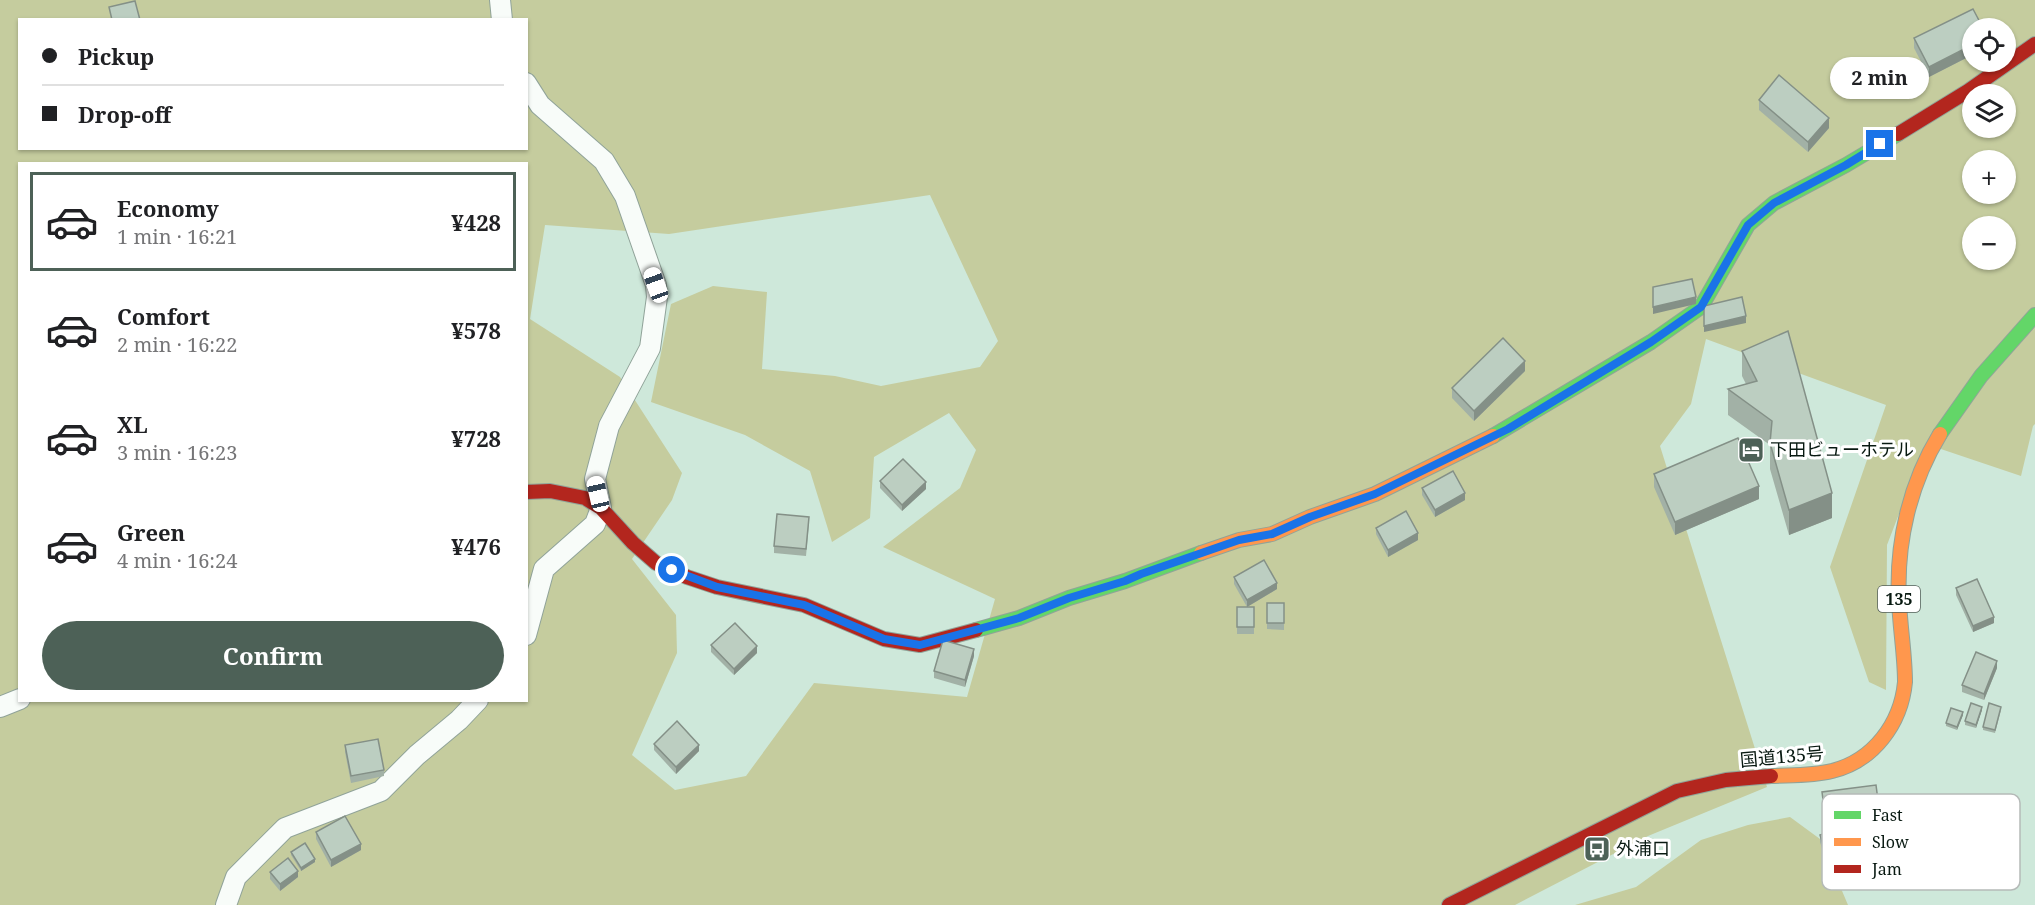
<!DOCTYPE html>
<html lang="en">
<head>
<meta charset="utf-8">
<style>
  body { margin:0; font-family:"Noto Serif","Noto Sans JP",serif; background:#f6f6f6; color:#202124; height:100vh; display:flex; flex-direction:column; font-size:22px; white-space:nowrap }
  * { box-sizing:border-box; margin:0 }
  p { font-size:20px; color:#757577 }
  .icon { flex:none; width:33px; height:33px; fill:none; stroke:currentColor; stroke-width:2; stroke-linecap:round; stroke-linejoin:round }
  .map { position:relative; flex:1; overflow:hidden }
  .drawer { position:absolute; left:18px; top:162px; width:510px; height:540px; display:flex; flex-direction:column; background:#fff; border-radius:0px; box-shadow:0 2px 4px #0004 }
  .drawer>* { flex:none }
  .top-card { position:absolute; left:18px; top:18px; width:510px; height:132px; border-radius:0px; box-shadow:0 2px 4px #0004; display:grid; align-content:center; height:132px; padding:0 24px; background:#fff }
  .controls { position:absolute; left:1962px; top:18px; display:grid; gap:12px }
  .controls a { display:grid; place-items:center; width:54px; height:54px; border-radius:50%; background:#fff; box-shadow:0 2px 4px #0004; font-size:30px }
  .end { position:absolute; width:27px; height:27px; margin:-14px; border:8px solid #1a73e8; background:#fff; box-shadow:0 0 0 3px #fff }
  .from { border-radius:50% }
  .bubble { position:absolute; height:42px; border-radius:21px; background:#fff; box-shadow:0 2px 4px #0004; font-size:20px; font-weight:700; line-height:42px; text-align:center }
  .car { position:absolute; width:18px; height:36px; margin:-18px -9px; border-radius:8px; box-shadow:0 0 4px 2px #0007; background:linear-gradient(#fff 24%,#345 0 40%,#fff 0 76%,#345 0 86%,#fff 0) }
  .top-card b { display:flex; align-items:center; gap:21px; height:57px; font-size:22px }
  .top-card b+b { border-top:2px solid #e0e0e0 }
  .top-card i { width:15px; height:15px; background:#202124 }
  ul { padding:10px 0 0; list-style:none }
  li { display:flex; align-items:center; gap:18px; height:99px; margin:0 12px 9px; padding:0 12px; border:3px solid transparent; border-radius:0px }
  li div { flex:1 }
  li b { display:block; font-size:22px }
  li em { font-style:normal; font-weight:700 }
  li.on { border-color:#4d6157 }
  li>.icon { width:54px; height:54px; stroke-width:1.5 }
  .button { display:flex; gap:12px; margin-top:auto; padding:12px 24px }
  .button a { flex:1; height:69px; border-radius:36px; background:#4d6157; color:#fff; font-size:24px; font-weight:700; line-height:69px; text-align:center }
  .map>svg:first-child { display:block }
  .green { fill:#c5cc9e; fill-rule:evenodd }
  .lines { fill:none; stroke-linecap:round; stroke-linejoin:round }
  .street-casing { stroke:#90a399; stroke-width:22 }
  .fast-casing { stroke:#90a399; stroke-width:16 }
  .slow-casing { stroke:#90a399; stroke-width:16 }
  .jam-casing { stroke:#90a399; stroke-width:16 }
  .street { stroke:#f8fcf9; stroke-width:20 }
  .fast { stroke:#63d668; stroke-width:14 }
  .slow { stroke:#ff974d; stroke-width:14 }
  .jam { stroke:#b3261e; stroke-width:14 }
  .wall { fill:#a2b1a6 }
  .shaded-wall { fill:#849087 }
  .building { fill:#bccec1; stroke:#849087; stroke-width:1.5 }
  .route { stroke:#1a73e8; stroke-width:8 }
  .labels { text-anchor:middle; stroke-width:6; stroke-linejoin:round; paint-order:stroke }
  .shield { fill:#fff; stroke:#525e58; stroke-width:1.5 }
  .shield-label { font-size:16px; font-weight:bold; fill:#081911 }
  .poi-label { font-size:18px; fill:#081911; stroke:#fff; text-anchor:start }
  .street-label { font-size:18px; fill:#081911; stroke:#fff }
  .key { fill:#fff; stroke:#b5bab8; stroke-width:1.5 }
  .key-label { font-size:16px; fill:#081911 }
</style>
</head>
<body>
<div class="map">
<svg width="2035" height="905" viewBox="0 0 2035 905">
  <rect width="100%" height="100%" fill="#cee8da"/>
  <g class="green">
    <path d="M0 0H2035V424L2033 426 2021 476 1926 444 1887 545 1886 690 1869 682 1830 567 1886 405 1706 339 1691 404 1660 446 1767 787 1648 836 1515 905H0ZM20 20H526V148H20ZM1972 28H2006V62H1972ZM1972 94H2006V128H1972ZM1972 160H2006V194H1972ZM20 164H526V700H20ZM930 195 998 341 980 367 881 386 835 376 762 369 767 292 713 286 671 304 651 402 745 435 810 471 832 542 870 518 874 457 949 413 976 450 960 488 883 547 995 599 967 697 814 683 746 776 675 790 632 755 677 653 676 615 632 559 672 500 682 473 620 377 530 319 545 225 669 234ZM1972 226H2006V260H1972Z"/>
    <polygon points="1790,817 1820,839 1848,905 1575,905 1636,887 1701,840 1748,825"/>
  </g>
  <g class="lines">
    <defs>
      <g id="street">
        <polyline points="500,0 502,20"/>
        <polyline points="526,83 540,105 604,161 625,196 656,285 657,297 650,348 609,426 595,479 601,508 595,524 544,569 526,635"/>
        <polyline points="0,707 20,699"/>
        <polyline points="226,905 236,877 285,828 381,791 417,755 459,720 478,700"/>
      </g>
      <g id="fast">
        <polyline points="1940,434 1981,376 2035,315"/>
        <polyline points="1493,436 1651,342 1701,307 1748,225 1774,203 1846,165 1898,134"/>
        <polyline points="976,630 1019,618 1069,598 1125,581 1201,553"/>
      </g>
      <g id="slow">
        <polyline points="1201,553 1239,540 1272,534 1310,517 1375,494 1493,436"/>
        <path d="M1771 776C1791 775 1812 776 1832 771 1873 761 1901 724 1905 682 1905 655 1900 628 1899 600 1896 542 1910 483 1940 434"/>
      </g>
      <g id="jam">
        <polyline points="1898,134 1968,91 2035,44"/>
        <polyline points="526,492 550,491 585,498 601,508 633,543 656,563 687,577 717,587 804,605 884,639 920,645 976,630"/>
        <polyline points="1449,905 1677,791 1726,780 1771,776"/>
      </g>
    </defs>
    <use href="#street" class="street-casing"/>
    <use href="#fast" class="fast-casing"/>
    <use href="#slow" class="slow-casing"/>
    <use href="#jam" class="jam-casing"/>
    <use href="#street" class="street"/>
    <use href="#fast" class="fast"/>
    <use href="#slow" class="slow"/>
    <use href="#jam" class="jam"/>
  </g>
  <g class="wall">
    <polygon points="1972,28 1972,55 1929,77 1914,48 1914,38"/>
    <polygon points="1759,100 1829,128 1808,152 1759,110"/>
    <polygon points="1742,351 1832,518 1789,535 1770,469 1770,445 1728,415 1728,389 1746,384 1742,376"/>
    <polygon points="1525,371 1474,421 1452,398 1452,388"/>
    <polygon points="1654,474 1759,499 1675,535 1654,487"/>
    <polygon points="880,481 926,489 902,511 880,488"/>
    <polygon points="1422,488 1465,500 1435,517 1422,495"/>
    <polygon points="809,523 806,556 774,553 774,546"/>
    <polygon points="1376,528 1418,540 1388,557 1376,534"/>
    <polygon points="1234,577 1277,589 1247,607 1234,584"/>
    <polygon points="1956,588 1994,623 1973,632 1956,595"/>
    <polygon points="1267,603 1284,603 1284,630 1267,629"/>
    <rect x="1237" y="607" width="17" height="27"/>
    <polygon points="711,645 757,653 734,675 711,652"/>
    <polygon points="974,656 965,687 934,678 934,671"/>
    <polygon points="1997,668 1984,700 1962,692 1962,685"/>
    <polygon points="1982,710 1976,728 1965,725 1965,721"/>
    <polygon points="2001,710 1995,733 1983,730 1983,727"/>
    <polygon points="1963,715 1957,730 1946,726 1946,723"/>
    <polygon points="654,744 699,751 676,774 654,750"/>
    <polygon points="345,745 384,770 384,776 351,783 345,752"/>
    <polygon points="1822,792 1879,808 1879,818 1825,825 1822,802"/>
    <polygon points="316,832 361,850 331,867 316,839"/>
    <polygon points="1820,835 1858,881 1835,888 1820,842"/>
    <polygon points="291,852 315,862 301,871 291,855"/>
    <polygon points="1884,856 1918,878 1918,885 1888,890 1884,863"/>
    <polygon points="270,872 298,877 280,891 270,879"/>
  </g>
  <g class="shaded-wall">
    <polygon points="1972,45 1972,55 1929,77 1929,67"/>
    <polygon points="1829,118 1829,128 1808,152 1808,142"/>
    <polygon points="1696,297 1696,304 1653,314 1653,307"/>
    <polygon points="1746,316 1746,323 1704,332 1704,326"/>
    <polygon points="1525,361 1525,371 1474,421 1474,411"/>
    <polygon points="926,482 926,489 902,511 902,505"/>
    <polygon points="1759,486 1759,499 1675,535 1675,522"/>
    <polygon points="1465,493 1465,500 1435,517 1435,510"/>
    <polygon points="1832,493 1832,518 1789,535 1789,510"/>
    <polygon points="1418,533 1418,540 1388,557 1388,550"/>
    <polygon points="1277,583 1277,589 1247,607 1247,600"/>
    <polygon points="1994,617 1994,623 1973,632 1973,626"/>
    <polygon points="757,646 757,653 734,675 734,669"/>
    <polygon points="974,649 974,656 965,687 965,680"/>
    <polygon points="1997,661 1997,668 1984,700 1984,694"/>
    <polygon points="1982,707 1982,710 1976,728 1976,725"/>
    <polygon points="1963,712 1963,715 1957,730 1957,727"/>
    <polygon points="699,745 699,751 676,774 676,767"/>
    <polygon points="361,844 361,850 331,867 331,860"/>
    <polygon points="315,859 315,862 301,871 301,868"/>
    <polygon points="298,871 298,877 280,891 280,884"/>
    <polygon points="1858,874 1858,881 1835,888 1835,882"/>
  </g>
  <g class="building">
    <polygon points="135,1 140,20 112,20 109,7"/>
    <polygon points="1973,9 1983,28 1972,28 1972,45 1929,67 1914,38"/>
    <polygon points="1779,75 1829,118 1808,142 1759,100"/>
    <polygon points="1692,279 1696,297 1653,307 1653,287"/>
    <polygon points="1742,297 1746,316 1704,326 1704,306"/>
    <polygon points="1788,331 1832,493 1789,510 1770,443 1772,421 1728,389 1757,381 1742,351"/>
    <polygon points="1503,338 1525,361 1474,411 1452,388"/>
    <polygon points="1738,438 1759,486 1675,522 1654,474"/>
    <polygon points="903,459 926,482 902,505 880,481"/>
    <polygon points="1453,471 1465,493 1435,510 1422,488"/>
    <polygon points="1406,511 1418,533 1388,550 1376,528"/>
    <polygon points="777,514 809,517 806,549 774,546"/>
    <polygon points="1264,560 1277,583 1247,600 1234,577"/>
    <polygon points="1977,579 1994,617 1973,626 1956,588"/>
    <rect x="1267" y="603" width="17" height="20"/>
    <rect x="1237" y="607" width="17" height="20"/>
    <polygon points="735,623 757,646 734,669 711,645"/>
    <polygon points="943,640 974,649 965,680 934,671"/>
    <polygon points="1976,652 1997,661 1984,694 1962,685"/>
    <polygon points="1971,703 1982,707 1976,725 1965,721"/>
    <polygon points="1989,703 2001,707 1995,730 1983,727"/>
    <polygon points="1951,708 1963,712 1957,727 1946,723"/>
    <polygon points="677,721 699,745 676,767 654,744"/>
    <polygon points="378,739 384,770 351,776 345,745"/>
    <polygon points="1876,785 1879,808 1825,815 1822,792"/>
    <polygon points="345,816 361,844 331,860 316,832"/>
    <polygon points="1843,828 1858,874 1835,882 1820,835"/>
    <polygon points="305,843 315,859 301,868 291,852"/>
    <polygon points="288,858 298,871 280,884 270,872"/>
  </g>
  <g class="lines">
    <polyline class="route" points="672,570 717,587 804,605 884,639 920,645 1019,618 1069,598 1125,581 1141,574 1239,540 1272,534 1310,517 1375,494 1508,429 1651,342 1701,307 1748,225 1774,203 1846,165 1880,144"/>
  </g>
  <defs>
    <symbol id="hotel-square" viewBox="-11 -11 22 22"><rect x="-9" y="-9" width="18" height="18" rx="4" fill="#4d6157" stroke="#fff"/><path d="M-6-4.5h1.5V1H6V5H4.5V3h-9V5H-6ZM-4 0a1.8 1.8 0 1 1 3.6 0ZM.5 0V-2.5h3Q6-2.5 6 0Z" fill="#fff"/></symbol>
    <symbol id="bus-square" viewBox="-11 -11 22 22"><rect x="-9" y="-9" width="18" height="18" rx="4" fill="#4d6157" stroke="#fff"/><path d="M-5-6H5V4H4V6H2V4H-2V6H-4V4H-5ZM-3.5-4V0h7V-4ZM-3.5 1.2v1.5H-2V1.2ZM2 1.2v1.5H3.5V1.2Z" fill="#fff"/></symbol>
  </defs>
  <g fill-rule="evenodd">
    <use href="#hotel-square" x="1736" y="435" width="30" height="30"/>
    <use href="#bus-square" x="1582" y="834" width="30" height="30"/>
  </g>
  <g class="labels">
    <rect class="shield" x="1878" y="586" width="42" height="26" rx="4.5"/>
    <g class="shield-label">
      <text x="1899" y="605">135</text>
    </g>
    <g class="poi-label">
      <text x="1770" y="456">下田ビューホテル</text>
      <text x="1616" y="855">外浦口</text>
    </g>
    <g class="street-label">
      <text transform="translate(1782 757) rotate(-5)" y="6">国道135号</text>
    </g>
  </g>
  <rect x="1822" y="794" width="198" height="96" rx="9" class="key"/>
  <rect x="1834" y="811" width="27" height="8" fill="#63d668"/>
  <rect x="1834" y="838" width="27" height="8" fill="#ff974d"/>
  <rect x="1834" y="865" width="27" height="8" fill="#b3261e"/>
  <g class="key-label">
    <text x="1872" y="821">Fast</text>
    <text x="1872" y="848">Slow</text>
    <text x="1872" y="875">Jam</text>
  </g>
</svg>
<div class="controls">
<a><svg class="icon" aria-label="locate" viewBox="0 0 24 24"><circle cx="12" cy="12" r="6"/><path d="M12 2v4M12 18v4M2 12h4M18 12h4"/></svg></a>
<a><svg class="icon" aria-label="layers" viewBox="0 0 24 24"><path d="M12 4l9 5-9 5-9-5zM3 14l9 5 9-5"/></svg></a>
<a>+</a>
<a>−</a>
</div>
<i class="end from" style="left:672px;top:570px"></i>
<i class="end" style="left:1880px;top:144px"></i>
<div class="bubble" style="left:1830px;top:57px;width:99px">2 min</div>
<i class="car" style="left:656px;top:285px;rotate:340deg"></i>
<i class="car" style="left:598px;top:494px;rotate:347deg"></i>
<div class="top-card">
<b><i class="from"></i>Pickup</b>
<b><i></i>Drop-off</b>
</div>
<section class="drawer">
<ul>
<li class="on"><svg class="icon" aria-label="car" viewBox="0 0 24 24"><path d="M5 17H2v-5l4-1 3-4h7l3 4 3 1v5h-3M9 17h6M6 11h13"/><circle cx="7" cy="17" r="2"/><circle cx="17" cy="17" r="2"/></svg><div><b>Economy</b><p>1 min · 16:21</p></div><em>¥428</em></li>
<li><svg class="icon" aria-label="car" viewBox="0 0 24 24"><path d="M5 17H2v-5l4-1 3-4h7l3 4 3 1v5h-3M9 17h6M6 11h13"/><circle cx="7" cy="17" r="2"/><circle cx="17" cy="17" r="2"/></svg><div><b>Comfort</b><p>2 min · 16:22</p></div><em>¥578</em></li>
<li><svg class="icon" aria-label="car" viewBox="0 0 24 24"><path d="M5 17H2v-5l4-1 3-4h7l3 4 3 1v5h-3M9 17h6M6 11h13"/><circle cx="7" cy="17" r="2"/><circle cx="17" cy="17" r="2"/></svg><div><b>XL</b><p>3 min · 16:23</p></div><em>¥728</em></li>
<li><svg class="icon" aria-label="car" viewBox="0 0 24 24"><path d="M5 17H2v-5l4-1 3-4h7l3 4 3 1v5h-3M9 17h6M6 11h13"/><circle cx="7" cy="17" r="2"/><circle cx="17" cy="17" r="2"/></svg><div><b>Green</b><p>4 min · 16:24</p></div><em>¥476</em></li>
</ul>
<div class="button"><a>Confirm</a></div>
</section>
</div>
</body>
</html>
